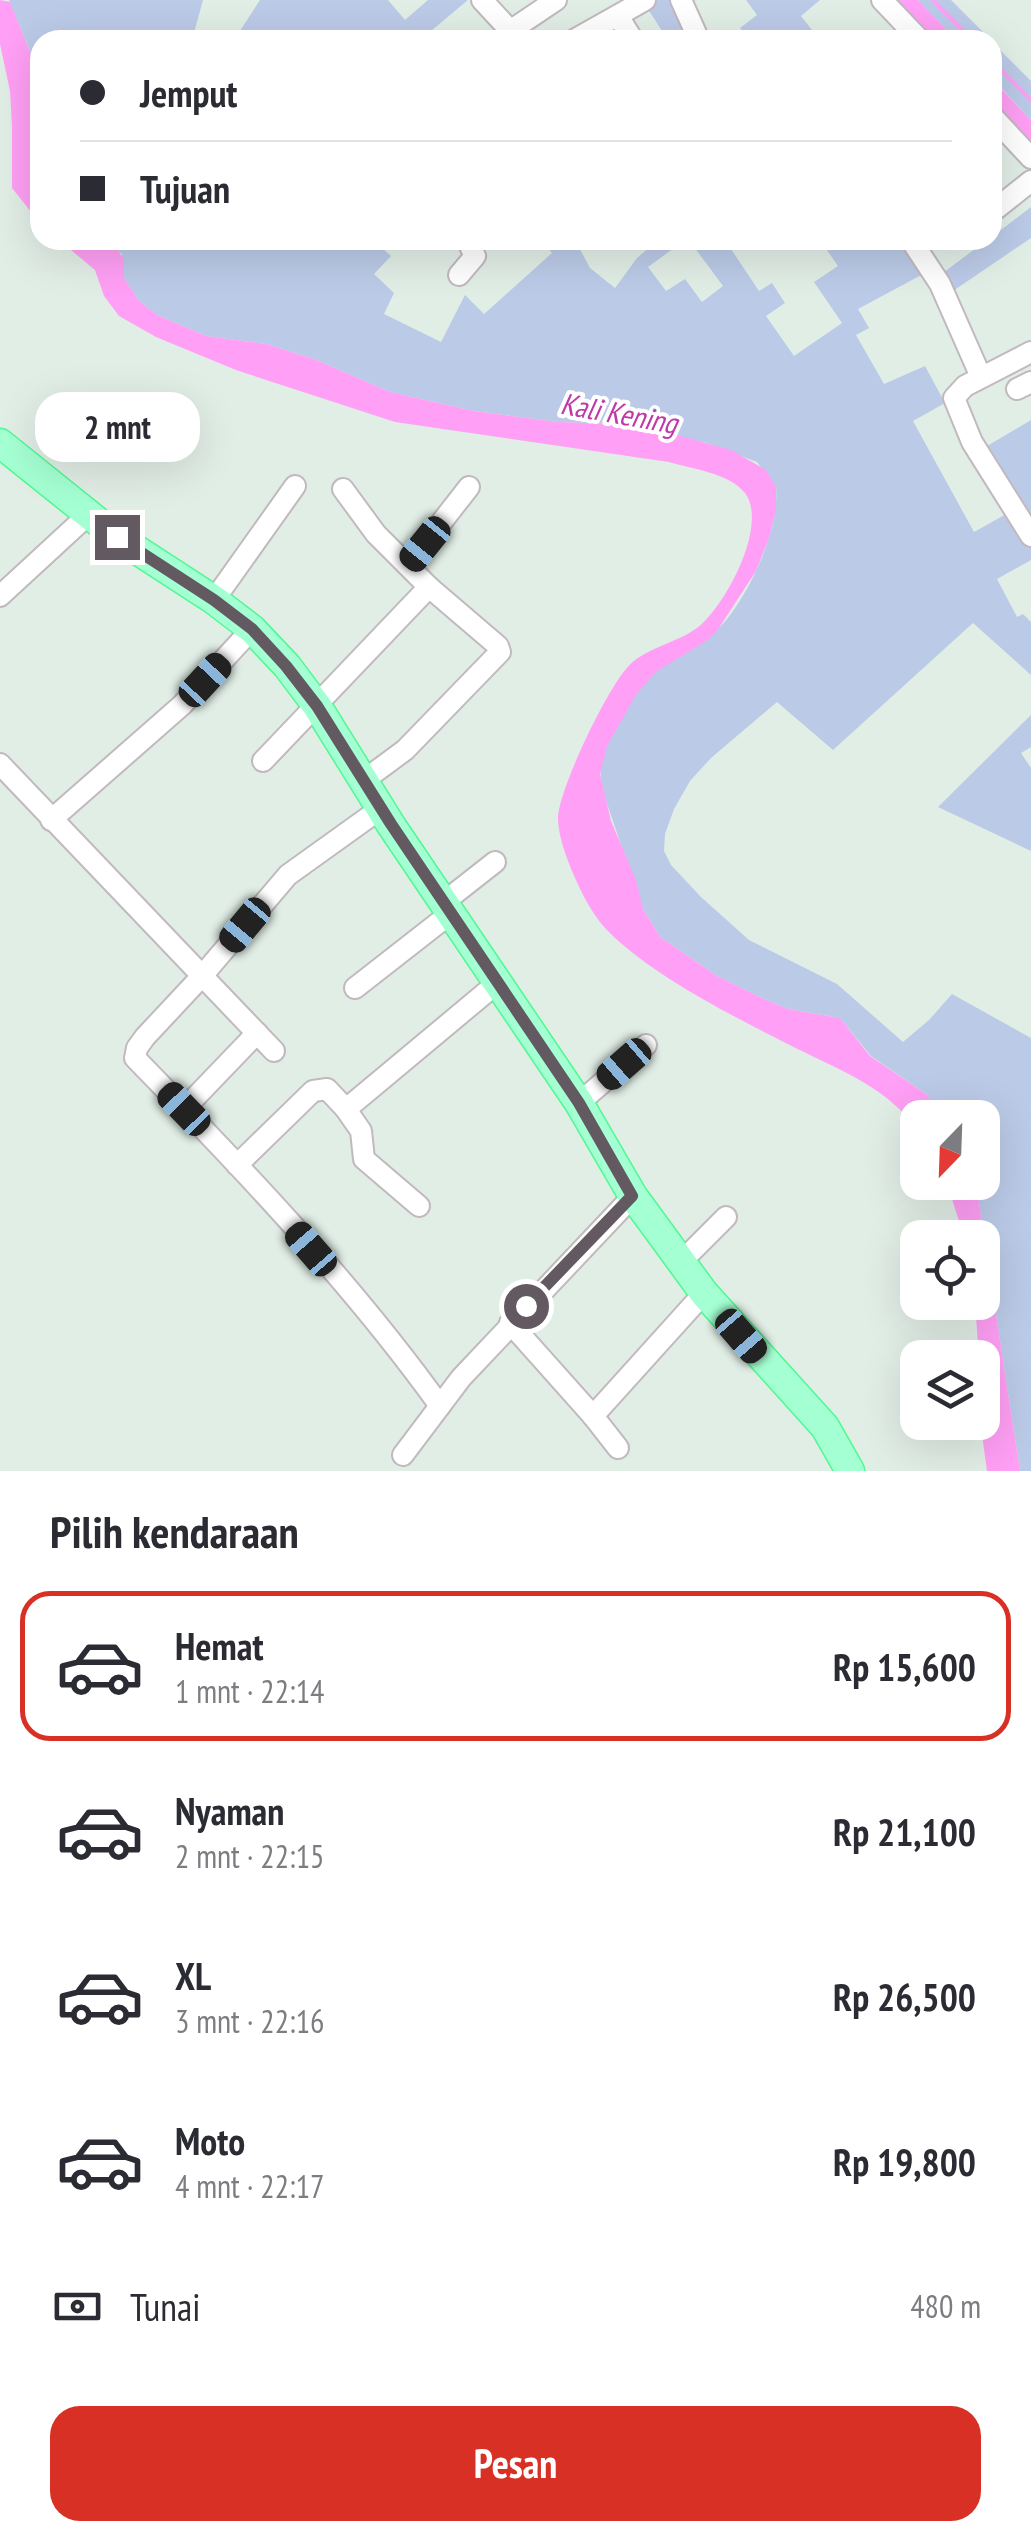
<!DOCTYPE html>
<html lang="id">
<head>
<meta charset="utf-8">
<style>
  body { margin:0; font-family:"PT Sans Narrow",sans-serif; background:#f2f2f3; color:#2b2b33; height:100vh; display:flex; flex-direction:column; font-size:38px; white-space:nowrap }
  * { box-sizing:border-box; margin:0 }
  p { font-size:32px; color:#7c7c81 }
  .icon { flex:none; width:55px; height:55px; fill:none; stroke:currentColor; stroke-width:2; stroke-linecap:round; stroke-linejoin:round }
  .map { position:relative; height:1471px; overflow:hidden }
  .sheet { display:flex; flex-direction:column; background:#fff; flex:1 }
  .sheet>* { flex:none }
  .banner { position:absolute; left:30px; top:30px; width:972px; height:220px; border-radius:30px; box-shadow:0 10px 40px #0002; display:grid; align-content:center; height:220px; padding:0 50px; background:#fff }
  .needle { width:65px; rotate:203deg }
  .tools { position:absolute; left:900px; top:1100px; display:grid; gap:20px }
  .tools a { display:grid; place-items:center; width:100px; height:100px; border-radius:20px; background:#fff; box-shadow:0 10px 40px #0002; font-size:50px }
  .end { position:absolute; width:45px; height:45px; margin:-22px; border:12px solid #635a61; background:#fff; box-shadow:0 0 0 5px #fff }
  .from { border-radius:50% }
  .bubble { position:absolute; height:70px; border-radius:30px; background:#fff; box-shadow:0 10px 40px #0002; font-size:32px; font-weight:600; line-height:70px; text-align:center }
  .car { position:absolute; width:30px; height:60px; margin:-30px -15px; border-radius:12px; box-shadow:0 0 8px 2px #0007; background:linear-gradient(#222 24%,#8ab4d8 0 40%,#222 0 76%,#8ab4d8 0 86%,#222 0) }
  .banner b { display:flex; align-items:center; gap:35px; height:95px; font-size:38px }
  .banner b+b { border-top:2px solid #e1e1e2 }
  .banner i { width:25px; height:25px; background:#2b2b33 }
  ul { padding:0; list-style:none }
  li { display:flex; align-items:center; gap:30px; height:150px; margin:0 20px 15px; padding:0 30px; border:5px solid transparent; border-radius:30px }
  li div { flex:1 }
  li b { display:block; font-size:38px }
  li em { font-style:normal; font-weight:600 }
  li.on { border-color:#d93025 }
  li>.icon { width:90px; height:90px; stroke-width:1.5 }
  h2 { padding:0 50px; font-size:45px; line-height:120px }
  .pay { display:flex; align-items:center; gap:25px; height:110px; padding:0 50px; font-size:38px }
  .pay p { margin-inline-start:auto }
  .primary-button { display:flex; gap:20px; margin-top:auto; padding:20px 50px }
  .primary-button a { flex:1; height:115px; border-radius:30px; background:#d93025; color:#fff; font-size:40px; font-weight:600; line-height:115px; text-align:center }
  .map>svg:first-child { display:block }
  .green { fill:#bbcae7 }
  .water { fill:#ff9ff5 }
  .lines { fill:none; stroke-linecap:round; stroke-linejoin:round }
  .stream { stroke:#ff9ff5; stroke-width:4 }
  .minor-casing { stroke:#c1b9bf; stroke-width:24 }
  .major-casing { stroke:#4ef990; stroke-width:31 }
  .path { stroke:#9ea2da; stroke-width:2.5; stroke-dasharray:10 5; stroke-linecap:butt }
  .minor { stroke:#fff; stroke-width:20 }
  .major { stroke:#a4ffd2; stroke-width:28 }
  .route { stroke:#635a61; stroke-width:12 }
  .labels { text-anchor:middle; stroke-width:8; stroke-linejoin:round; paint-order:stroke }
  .water-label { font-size:30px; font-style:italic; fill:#c039a8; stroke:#fff }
</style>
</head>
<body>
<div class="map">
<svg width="1031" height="1471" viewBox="0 0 1031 1471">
  <rect width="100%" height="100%" fill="#e1eee6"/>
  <g class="green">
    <polygon points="9,0 203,0 192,40 40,40 40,190 36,182 31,54"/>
    <polygon points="260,0 388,0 405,20 428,0 468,0 431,31 438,40 234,40"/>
    <polygon points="642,0 695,0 679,12 686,30 668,40"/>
    <polygon points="746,0 820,0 801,16 820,40 749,40 740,28 757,15"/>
    <polygon points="918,0 951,0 991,40 956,40"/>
    <polygon points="992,42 1031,81 1031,120 993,79"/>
    <polygon points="1031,207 1031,238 950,293 940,275 987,240 992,240 993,236"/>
    <path d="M101 240H373L391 256 374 274 394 293 384 314 441 342 465 295 484 314 552 253 541 240H575L590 268 615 288 637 258 658 240H685L648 267 666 291 685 279 702 302 723 286 689 240H725L759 291 772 283 785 303 766 316 794 356 842 323 814 282 838 266 820 240H910L925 273 858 309 869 328 856 335 884 384 925 366 945 403 913 421 974 532 1017 508 982 449 1031 420V560L997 579 1017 617 1023 614 1031 622V675L973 623 833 750 777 702 711 758 690 781 674 809 665 834 664 851 671 865 701 897 749 940 837 984 903 1042 929 1020 952 994 1031 1038V1471H1020L976 1183 982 1182V1118L946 1117 926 1094 871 1056 840 1018 788 1009 764 999 717 976 660 937 643 909 603 792C602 782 599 772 601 761 607 736 637 685 657 670 676 657 698 649 715 632 747 602 780 530 776 487L757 462 707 443 624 424 557 422 474 411 390 392 314 359 266 344 206 336 157 315 139 301 124 278 122 254Z"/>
    <polygon points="1031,715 1031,747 1021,753 1031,768 1031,851 938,807"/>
  </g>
  <g class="water">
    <polygon points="0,0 10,2 36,67 38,81 36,182 40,190 40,223 12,188 12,126 10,91 0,44"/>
    <polygon points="893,0 918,0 956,40 931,40"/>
    <polygon points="992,79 1031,120 1031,144 993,104"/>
    <path d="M59 240H100L117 249 124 259V278L139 301 157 315 206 336 266 344 314 359 390 392 474 411 557 422 624 424 677 435 731 450 766 470 776 487V509L769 538 756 571 717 631 705 642 657 671 637 693 607 746 600 774 611 821 636 880 643 909 660 937 717 976 764 999 788 1009 840 1018 870 1056 926 1094 946 1117 918 1118 917 1129C888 1090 849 1074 806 1053 746 1023 660 981 612 935 594 919 582 894 572 871 566 856 559 838 558 820 557 792 606 692 626 669 643 648 675 644 697 628 725 607 769 525 745 493 729 473 692 469 669 462L395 422 236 370 156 337 119 316 104 296 95 270Z"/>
    <polygon points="947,1183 976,1183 1020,1471 987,1471 981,1427 982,1358 979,1357 975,1303 982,1302 982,1238 964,1237"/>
  </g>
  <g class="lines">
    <g class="stream">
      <polyline points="933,0 972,40"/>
      <polyline points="992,61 1031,100"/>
    </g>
    <defs>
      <g id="minor">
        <polyline points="482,0 518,39"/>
        <polyline points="681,0 699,40"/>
        <polyline points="882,0 920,40"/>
        <polyline points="618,16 633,40"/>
        <polyline points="510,31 556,0"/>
        <polyline points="574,40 645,0"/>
        <polyline points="992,116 1031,158"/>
        <polyline points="992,212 1031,181"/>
        <polyline points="911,240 940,284 981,377"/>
        <polyline points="459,275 475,256 467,240"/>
        <polyline points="1031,352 965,386 954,398 972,442 1031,536"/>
        <polyline points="1017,389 1031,382"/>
        <polyline points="343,489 376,534 429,587"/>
        <polyline points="408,565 469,487"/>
        <polyline points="0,596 88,515"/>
        <polyline points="214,600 295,486"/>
        <polyline points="263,761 429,587 498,646 500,652 405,750 363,781"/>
        <polyline points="0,764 274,1051"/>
        <path d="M380 809 288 875 202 976 145 1037 137 1048 135 1058C241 1167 351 1282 440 1406"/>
        <polyline points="51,820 182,705 252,629"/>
        <polyline points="444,902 495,862"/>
        <polyline points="355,988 451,913"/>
        <polyline points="579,1103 646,1045"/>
        <polyline points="345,1108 361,1131 364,1159 419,1206"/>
        <polyline points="184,1109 257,1033"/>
        <polyline points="237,1165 313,1091 327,1089 345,1108 351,1105 496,984"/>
        <polyline points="681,1262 726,1217"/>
        <polyline points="510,1323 593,1416 704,1293"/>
        <polyline points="593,1416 618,1448"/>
        <polyline points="403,1455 461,1378 633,1196"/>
      </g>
      <polyline id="major" points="0,443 117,537 214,600 252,629 287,666 317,706 391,825 579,1103 633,1196 704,1293 825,1427 850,1471"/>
    </defs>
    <use href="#minor" class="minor-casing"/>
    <use href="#major" class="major-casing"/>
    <polyline class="path" points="713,240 739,247 754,240"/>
    <use href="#minor" class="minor"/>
    <use href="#major" class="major"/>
  </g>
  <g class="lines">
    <polyline class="route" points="117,537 214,600 252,629 286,666 317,706 391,824 579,1103 632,1196 526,1306"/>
  </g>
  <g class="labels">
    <g class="water-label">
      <text transform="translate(619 414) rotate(10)" y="10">Kali Kening</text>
    </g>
  </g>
</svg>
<div class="tools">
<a><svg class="needle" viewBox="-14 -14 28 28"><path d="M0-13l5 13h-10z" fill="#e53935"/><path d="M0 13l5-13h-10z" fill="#7c7c81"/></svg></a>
<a><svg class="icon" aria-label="locate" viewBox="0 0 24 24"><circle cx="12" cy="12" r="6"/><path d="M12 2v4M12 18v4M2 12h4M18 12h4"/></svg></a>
<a><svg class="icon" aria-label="layers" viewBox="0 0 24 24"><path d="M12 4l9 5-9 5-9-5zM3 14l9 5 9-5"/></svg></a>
</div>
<i class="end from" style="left:526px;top:1306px"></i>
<i class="end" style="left:117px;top:537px"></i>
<div class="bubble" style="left:35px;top:392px;width:165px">2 mnt</div>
<i class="car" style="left:425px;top:544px;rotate:219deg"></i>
<i class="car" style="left:205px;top:680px;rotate:43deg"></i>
<i class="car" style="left:245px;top:925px;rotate:220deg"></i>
<i class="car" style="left:624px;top:1064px;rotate:229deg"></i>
<i class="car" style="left:184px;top:1109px;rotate:316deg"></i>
<i class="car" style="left:311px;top:1249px;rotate:319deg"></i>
<i class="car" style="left:741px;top:1336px;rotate:139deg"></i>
<div class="banner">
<b><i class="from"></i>Jemput</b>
<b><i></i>Tujuan</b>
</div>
</div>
<section class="sheet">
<h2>Pilih kendaraan</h2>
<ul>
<li class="on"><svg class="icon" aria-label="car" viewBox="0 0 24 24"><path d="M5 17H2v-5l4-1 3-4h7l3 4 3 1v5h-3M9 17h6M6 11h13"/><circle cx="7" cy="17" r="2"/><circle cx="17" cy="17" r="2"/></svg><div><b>Hemat</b><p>1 mnt · 22:14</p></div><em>Rp 15,600</em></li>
<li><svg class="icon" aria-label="car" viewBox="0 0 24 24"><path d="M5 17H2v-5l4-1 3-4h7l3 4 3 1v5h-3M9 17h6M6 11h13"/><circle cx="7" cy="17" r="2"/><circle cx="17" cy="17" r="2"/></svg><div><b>Nyaman</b><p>2 mnt · 22:15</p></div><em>Rp 21,100</em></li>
<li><svg class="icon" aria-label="car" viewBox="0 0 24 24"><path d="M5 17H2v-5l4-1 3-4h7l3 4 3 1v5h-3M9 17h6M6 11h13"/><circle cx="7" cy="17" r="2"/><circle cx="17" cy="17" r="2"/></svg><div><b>XL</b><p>3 mnt · 22:16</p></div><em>Rp 26,500</em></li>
<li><svg class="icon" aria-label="car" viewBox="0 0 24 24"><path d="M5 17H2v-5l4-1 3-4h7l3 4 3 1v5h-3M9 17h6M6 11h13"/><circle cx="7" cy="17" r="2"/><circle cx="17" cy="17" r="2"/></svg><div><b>Moto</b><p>4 mnt · 22:17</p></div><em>Rp 19,800</em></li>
</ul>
<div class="pay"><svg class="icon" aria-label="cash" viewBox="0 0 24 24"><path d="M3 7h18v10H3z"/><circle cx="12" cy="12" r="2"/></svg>Tunai<p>480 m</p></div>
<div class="primary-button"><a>Pesan</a></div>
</section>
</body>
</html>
